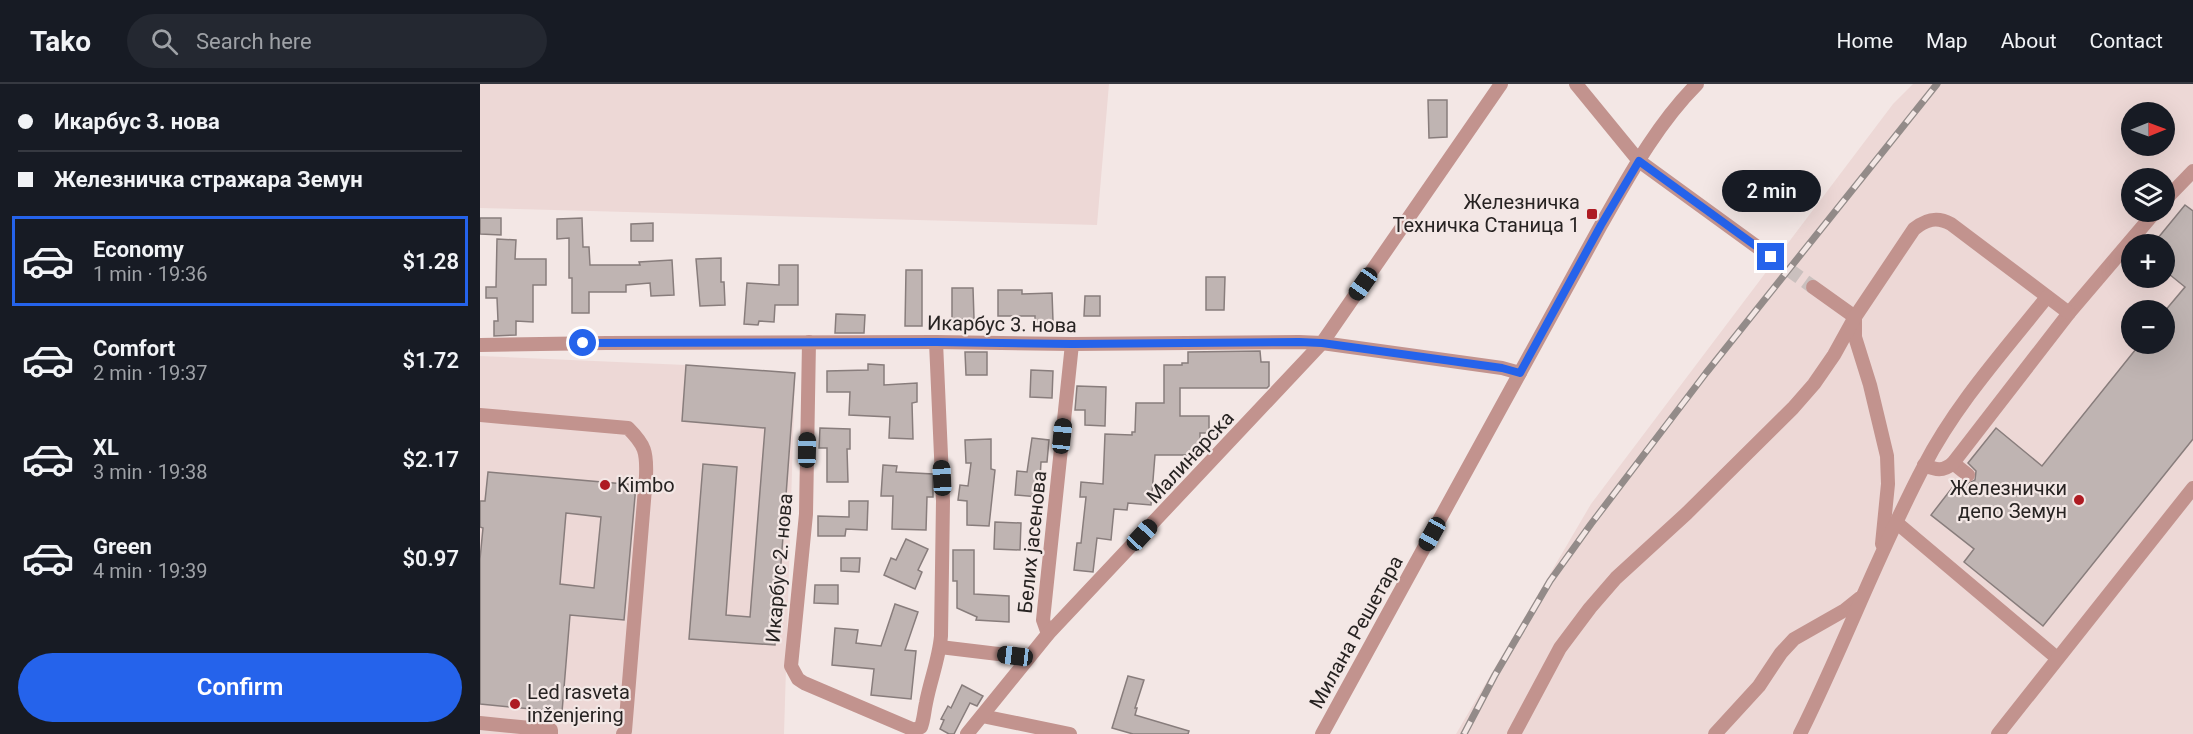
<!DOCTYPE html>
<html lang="en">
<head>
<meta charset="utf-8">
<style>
  body { margin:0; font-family:Roboto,sans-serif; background:#242831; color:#f1f3f6; height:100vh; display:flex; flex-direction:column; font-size:22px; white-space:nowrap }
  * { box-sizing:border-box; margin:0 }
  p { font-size:20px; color:#9ea1a6 }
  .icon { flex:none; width:33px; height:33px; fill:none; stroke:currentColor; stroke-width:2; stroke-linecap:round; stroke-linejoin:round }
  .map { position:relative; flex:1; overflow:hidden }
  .side { display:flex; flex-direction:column; background:#171b24; width:480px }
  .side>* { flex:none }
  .guide { display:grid; align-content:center; height:132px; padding:0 18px; background:#171b24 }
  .needle { width:39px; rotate:89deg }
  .tools { position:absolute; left:1641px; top:18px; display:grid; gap:12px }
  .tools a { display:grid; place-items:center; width:54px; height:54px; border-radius:50%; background:#171b24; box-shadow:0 6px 24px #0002; font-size:30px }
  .end { position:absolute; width:27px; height:27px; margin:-14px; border:8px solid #2563eb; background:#fff; box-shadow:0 0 0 3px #fff }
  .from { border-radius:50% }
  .bubble { position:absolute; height:42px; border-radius:21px; background:#171b24; box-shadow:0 6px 24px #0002; font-size:20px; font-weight:600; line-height:42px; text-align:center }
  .car { position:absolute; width:18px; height:36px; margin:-18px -9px; border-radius:8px; box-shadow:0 0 4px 2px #0007; background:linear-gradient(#222 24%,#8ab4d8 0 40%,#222 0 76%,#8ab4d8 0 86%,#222 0) }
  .guide b { display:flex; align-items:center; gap:21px; height:57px; font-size:22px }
  .guide b+b { border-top:2px solid #363941 }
  .guide i { width:15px; height:15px; background:#f1f3f6 }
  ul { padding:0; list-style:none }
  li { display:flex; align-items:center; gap:18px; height:90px; margin:0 12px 9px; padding:0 6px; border:3px solid transparent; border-radius:0px }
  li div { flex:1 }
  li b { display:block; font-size:22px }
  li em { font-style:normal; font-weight:600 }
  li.on { border-color:#2563eb }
  li>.icon { width:54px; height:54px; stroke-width:1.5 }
  .action { display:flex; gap:12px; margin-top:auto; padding:12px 18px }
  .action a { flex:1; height:69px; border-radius:36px; background:#2563eb; color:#fff; font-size:24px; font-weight:600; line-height:69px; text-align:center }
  header { display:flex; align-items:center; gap:36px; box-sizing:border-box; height:84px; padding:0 30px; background:#171b24; border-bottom:2px solid #363941 }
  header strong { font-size:28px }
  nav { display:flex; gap:33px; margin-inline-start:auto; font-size:21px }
  .search { width:420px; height:54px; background:#242831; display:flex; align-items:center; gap:15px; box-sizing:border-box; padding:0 21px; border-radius:33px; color:#9ea1a6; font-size:22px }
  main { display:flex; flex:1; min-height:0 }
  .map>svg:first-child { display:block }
  .built { fill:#edd8d6; fill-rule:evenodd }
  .building { fill:#bfb4b2; stroke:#887d7c; stroke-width:1.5; fill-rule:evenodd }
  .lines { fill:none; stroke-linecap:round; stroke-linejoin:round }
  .minor-tunnel { stroke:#cac0be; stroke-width:14; stroke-dasharray:14 7; stroke-linecap:butt }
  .minor { stroke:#c2938e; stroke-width:14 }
  .rail-casing { stroke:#938b89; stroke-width:7 }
  .rail { stroke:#f3e7e5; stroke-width:4.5; stroke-dasharray:14; stroke-linecap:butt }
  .route { stroke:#2563eb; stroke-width:8 }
  .poi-dot { fill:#ae1b22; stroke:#f3e7e5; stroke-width:2 }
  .labels { text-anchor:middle; stroke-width:4.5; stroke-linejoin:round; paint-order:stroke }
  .poi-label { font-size:20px; fill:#272322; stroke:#f3e7e5; text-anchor:end }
  .street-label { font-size:20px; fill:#272322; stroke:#f3e7e5 }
</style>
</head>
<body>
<header>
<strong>Tako</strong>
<div class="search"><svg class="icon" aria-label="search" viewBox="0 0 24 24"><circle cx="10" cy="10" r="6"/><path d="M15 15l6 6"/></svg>Search here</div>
<nav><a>Home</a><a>Map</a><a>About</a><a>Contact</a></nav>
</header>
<main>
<section class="side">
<div class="guide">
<b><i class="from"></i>Икарбус 3. нова</b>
<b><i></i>Железничка стражара Земун</b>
</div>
<ul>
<li class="on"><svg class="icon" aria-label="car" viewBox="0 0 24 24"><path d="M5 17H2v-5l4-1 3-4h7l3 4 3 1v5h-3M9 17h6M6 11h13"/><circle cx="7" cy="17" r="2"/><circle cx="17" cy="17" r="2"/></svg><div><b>Economy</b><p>1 min · 19:36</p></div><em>$1.28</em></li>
<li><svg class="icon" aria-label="car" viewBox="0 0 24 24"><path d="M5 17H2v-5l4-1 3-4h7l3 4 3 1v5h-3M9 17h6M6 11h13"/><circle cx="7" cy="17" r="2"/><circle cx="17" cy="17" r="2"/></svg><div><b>Comfort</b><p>2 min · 19:37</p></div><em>$1.72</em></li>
<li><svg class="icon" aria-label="car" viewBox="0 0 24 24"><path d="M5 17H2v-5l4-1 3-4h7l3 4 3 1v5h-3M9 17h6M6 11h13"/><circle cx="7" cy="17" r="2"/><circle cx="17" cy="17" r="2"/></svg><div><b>XL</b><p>3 min · 19:38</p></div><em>$2.17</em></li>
<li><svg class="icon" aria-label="car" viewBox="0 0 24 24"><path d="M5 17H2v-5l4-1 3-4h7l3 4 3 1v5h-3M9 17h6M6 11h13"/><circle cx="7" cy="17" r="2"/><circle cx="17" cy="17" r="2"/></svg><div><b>Green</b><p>4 min · 19:39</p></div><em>$0.97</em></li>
</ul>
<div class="action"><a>Confirm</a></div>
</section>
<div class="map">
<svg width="1713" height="650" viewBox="0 0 1713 650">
  <rect width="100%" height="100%" fill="#f3e7e5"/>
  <g class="built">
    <polygon points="0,0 629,0 617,141 0,124"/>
    <path d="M1433 0H1713V650H976L1111 420 1413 20ZM1652 28H1684V62H1652ZM1652 94H1684V128H1652ZM1652 160H1684V194H1652ZM1652 226H1684V260H1652Z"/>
    <polygon points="0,272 206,281 315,289 304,650 0,650"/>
  </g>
  <g class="building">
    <polygon points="948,16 967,16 967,53 949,54"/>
    <polygon points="1705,121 1713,127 1713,355 1563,542 1484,478 1494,465 1451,431 1479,395 1487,400 1495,396 1496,387 1488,379 1516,344 1562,382 1660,260 1684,260 1684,228 1705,203 1684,186 1684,160 1673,160"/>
    <polygon points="0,134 21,134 21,151 0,150"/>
    <polygon points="102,134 103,163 109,163 110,181 160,181 159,178 192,176 194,211 171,212 170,199 146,201 146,208 109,208 109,229 92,229 92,194 89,194 89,154 77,155 77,135"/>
    <polygon points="173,139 173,157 151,157 151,140"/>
    <polygon points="17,155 36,156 35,175 66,175 66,201 53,201 53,238 36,237 36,251 14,252 14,237 18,237 17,214 6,214 6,203 16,203"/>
    <polygon points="241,174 241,198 244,198 245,221 220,222 216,175"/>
    <polygon points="299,181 318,181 318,221 295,221 294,238 279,237 278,241 264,240 267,199 299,201"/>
    <polygon points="426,186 442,186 442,242 425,242"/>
    <polygon points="726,193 745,193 744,226 726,226"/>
    <polygon points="472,204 493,204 494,235 472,235"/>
    <polygon points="518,206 542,206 542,210 572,209 573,237 555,238 555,232 518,232"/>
    <polygon points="605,212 620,212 620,232 604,232"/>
    <polygon points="356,230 385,231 384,249 355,249"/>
    <polygon points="780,267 781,278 789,278 789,302 787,304 700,304 700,332 729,332 729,349 720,349 720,371 675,371 671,421 648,419 647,426 634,425 631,456 617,454 613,488 594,486 597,459 601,459 606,413 600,413 601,398 623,400 625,350 652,351 652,348 655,348 656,319 684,319 684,281 702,281 702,279 708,279 708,268"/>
    <polygon points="485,268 507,268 507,291 486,291"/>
    <polygon points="388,280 404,281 404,301 437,299 437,318 432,319 433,355 409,354 410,333 369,331 370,308 347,308 347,287 388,286"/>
    <polygon points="206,281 315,289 295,561 209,555 223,380 257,383 246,531 270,533 285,344 202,337"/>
    <polygon points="551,286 573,287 572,314 550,313"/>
    <polygon points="597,302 626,303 625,342 605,341 605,326 595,326"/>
    <polygon points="340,344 370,345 370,365 367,365 368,398 347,398 347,364 339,364"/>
    <polygon points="552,354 569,356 567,378 561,378 559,413 535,411 537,387 547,388"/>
    <polygon points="511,355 511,385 515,386 509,442 487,441 487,417 478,416 480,401 488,402 491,379 486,379 485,356"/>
    <polygon points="403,381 417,382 416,388 453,390 453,413 447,413 446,446 412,445 413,412 401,412"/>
    <path d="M8 388 156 401 144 536 90 531 82 628 0 620V475L3 444 0 443V417H5ZM86 429 121 433 114 504 80 500Z"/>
    <polygon points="369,417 388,417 387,446 366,445 365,452 338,452 338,432 369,433"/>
    <polygon points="515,438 541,439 540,466 514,465"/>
    <polygon points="426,455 448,465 438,486 442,488 435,505 404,491 411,474 416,476"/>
    <polygon points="473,466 494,466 494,510 529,512 529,538 496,536 497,533 477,524 477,497 473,497"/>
    <polygon points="361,474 380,474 379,488 361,487"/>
    <polygon points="335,501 358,501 358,520 334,519"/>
    <polygon points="415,520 438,528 425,566 436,567 431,615 391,611 394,585 352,581 355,544 378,546 376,559 401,562"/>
    <polygon points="648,592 664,596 655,624 657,624 655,631 709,647 708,650 653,650 632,644"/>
    <polygon points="482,601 503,612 497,622 490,619 474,650 469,650 460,645 464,636 461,635 468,622 471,624"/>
  </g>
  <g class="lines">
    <polyline class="minor-tunnel" points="1291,173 1333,203"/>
    <g class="minor">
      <polyline points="1096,0 1159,77 1291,173"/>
      <polyline points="1684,117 1713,87"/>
      <polyline points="1333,203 1375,233"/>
      <polyline points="1375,235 1375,253 1390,301 1407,372 1408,400 1402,460"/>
      <path d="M329 258 326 430 311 582 318 595 324 599 434 646 441 643C444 635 444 628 446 619 450 597 459 575 461 552L463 417 456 258"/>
      <polyline points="0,261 126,259 456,258 592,260 819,258 842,259 1022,284 1040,289"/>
      <path d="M0 331 148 344C165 361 167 368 166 392L145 647 143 650"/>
      <polyline points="1473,379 1488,391"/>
      <path d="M1444 381C1456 386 1463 388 1473 379L1589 229 1675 128"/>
      <polyline points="1417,439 1577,574"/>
      <polyline points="568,550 563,536 592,260"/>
      <polyline points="460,563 535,572 544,579"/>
      <polyline points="502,632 590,650"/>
      <polyline points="0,639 71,646 71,650"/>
      <polyline points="487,650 568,550 842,259 1021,0"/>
      <path d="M842 650 1121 141C1149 92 1177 40 1217 0"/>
      <path d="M1034 650 1080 564 1110 524 1136 494 1207 429 1313 324 1334 300 1354 271 1375 233 1434 145C1446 135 1457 132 1471 140L1589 229"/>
      <polyline points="1235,650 1279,602 1301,569 1314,555 1365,526 1380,514"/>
      <path d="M1320 650C1364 562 1398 469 1444 382 1476 320 1524 267 1567 213"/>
      <polyline points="1518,650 1713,404"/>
    </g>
    <defs>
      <polyline id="rail" points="984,650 1015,591 1070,497 1111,440 1226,289 1457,0"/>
    </defs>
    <use href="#rail" class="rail-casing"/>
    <use href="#rail" class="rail"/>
  </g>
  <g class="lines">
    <polyline class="route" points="103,259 456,258 592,260 819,258 842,259 1022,284 1040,289 1121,141 1159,77 1291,173"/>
  </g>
  <g class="poi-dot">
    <rect x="1106" y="124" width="12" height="12" rx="3"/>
    <circle cx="125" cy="401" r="6"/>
    <circle cx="1599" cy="416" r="6"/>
    <circle cx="35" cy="620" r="6"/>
  </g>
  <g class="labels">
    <g class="poi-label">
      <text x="1100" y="125">Железничка<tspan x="1100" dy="23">Техничка Станица 1</tspan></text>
      <text x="137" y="408" text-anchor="start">Kimbo</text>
      <text x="1587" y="411">Железнички<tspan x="1587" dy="23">депо Земун</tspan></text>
      <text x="47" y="615" text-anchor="start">Led rasveta<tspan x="47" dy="23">inženjering</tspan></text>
    </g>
    <g class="street-label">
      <text transform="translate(522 240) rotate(1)" y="7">Икарбус 3. нова</text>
      <text transform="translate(710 373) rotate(-47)" y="7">Малинарска</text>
      <text transform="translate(552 458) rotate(-84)" y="7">Белих јасенова</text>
      <text transform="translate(299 484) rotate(-85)" y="7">Икарбус 2. нова</text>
      <text transform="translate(876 548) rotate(-61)" y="7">Милана Решетара</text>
    </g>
  </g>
</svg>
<div class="tools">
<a><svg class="needle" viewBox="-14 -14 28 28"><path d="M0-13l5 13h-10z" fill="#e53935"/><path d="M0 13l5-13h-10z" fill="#9ea1a6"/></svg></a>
<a><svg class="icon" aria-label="layers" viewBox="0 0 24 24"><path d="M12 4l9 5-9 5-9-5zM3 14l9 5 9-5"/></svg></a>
<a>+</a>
<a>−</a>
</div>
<i class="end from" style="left:103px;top:259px"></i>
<i class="end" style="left:1291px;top:173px"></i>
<div class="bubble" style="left:1242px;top:86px;width:99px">2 min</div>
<i class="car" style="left:883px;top:200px;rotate:215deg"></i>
<i class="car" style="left:582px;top:352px;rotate:6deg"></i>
<i class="car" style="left:327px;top:366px;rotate:1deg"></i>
<i class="car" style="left:462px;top:394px;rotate:357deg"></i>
<i class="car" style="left:952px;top:450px;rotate:209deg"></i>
<i class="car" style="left:662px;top:451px;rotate:43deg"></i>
<i class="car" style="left:535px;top:572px;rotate:277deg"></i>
</div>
</main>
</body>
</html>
